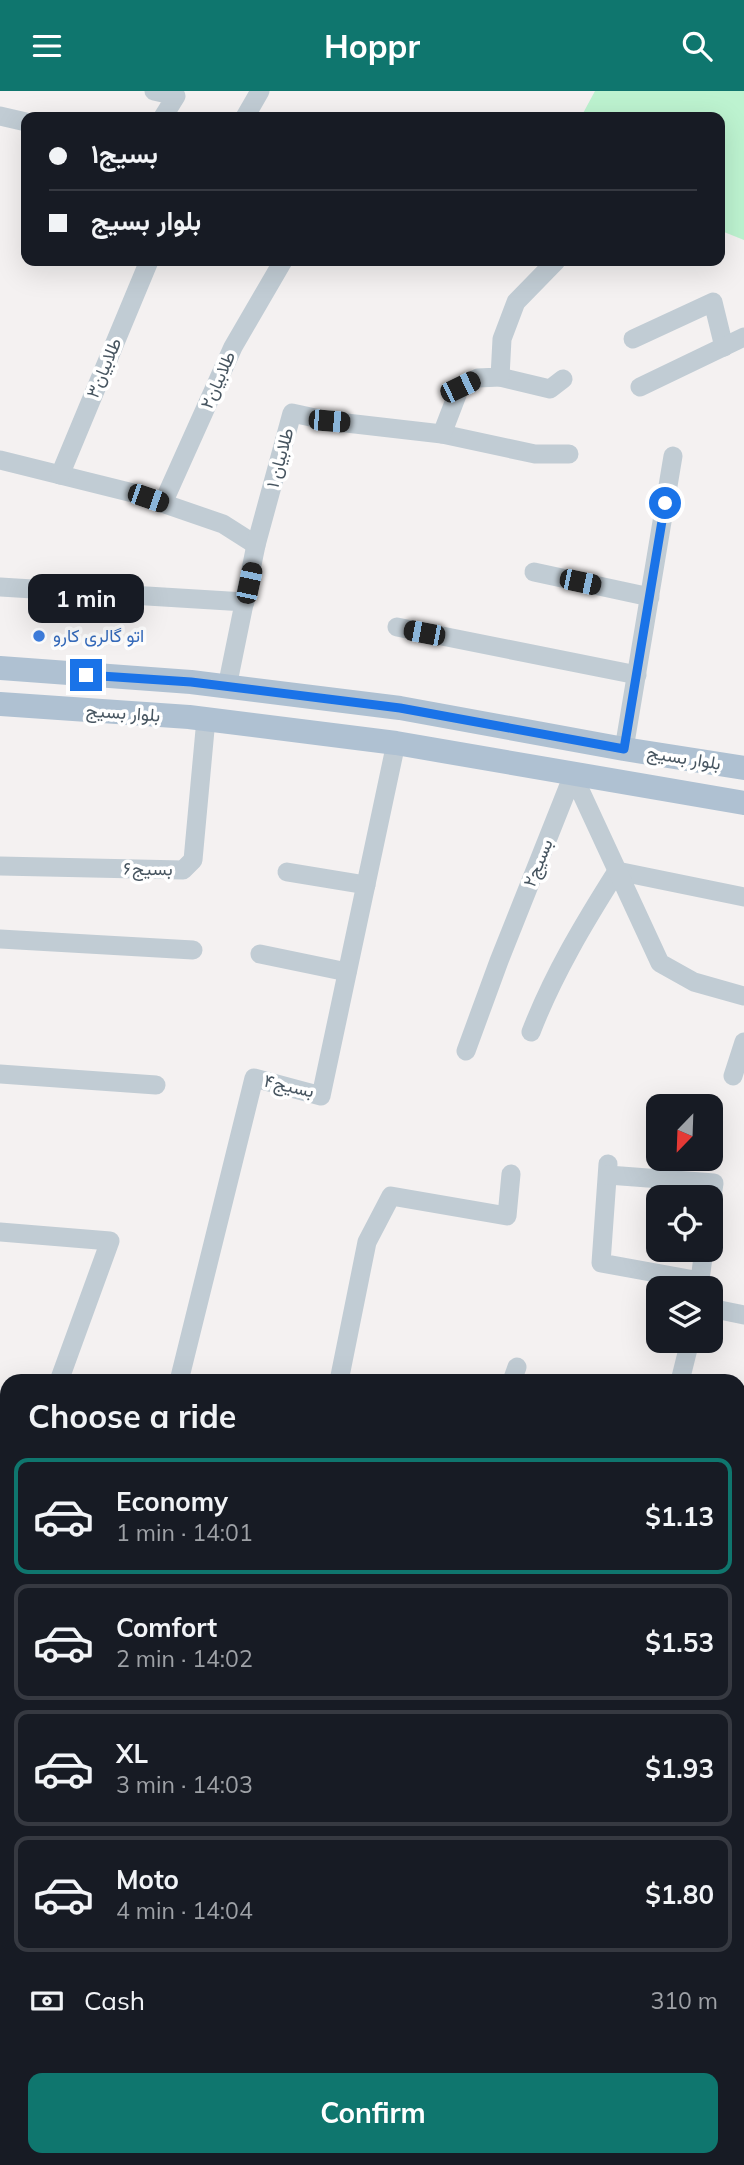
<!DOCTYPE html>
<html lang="en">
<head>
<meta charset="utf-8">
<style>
  body { margin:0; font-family:Mulish,Vazirmatn,sans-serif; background:#20242c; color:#f1f3f6; height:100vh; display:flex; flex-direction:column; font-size:26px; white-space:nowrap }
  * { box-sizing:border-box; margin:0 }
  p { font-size:23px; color:#9ea1a6 }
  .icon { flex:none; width:38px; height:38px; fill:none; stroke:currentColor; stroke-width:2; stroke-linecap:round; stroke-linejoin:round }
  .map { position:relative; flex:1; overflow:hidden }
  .panel { position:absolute; left:0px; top:1283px; width:746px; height:793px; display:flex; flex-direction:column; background:#171b24; border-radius:21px 21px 0 0; box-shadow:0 7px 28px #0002 }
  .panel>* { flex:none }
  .hud { position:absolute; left:21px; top:21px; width:704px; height:154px; border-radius:14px; box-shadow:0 7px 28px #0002; display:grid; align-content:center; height:154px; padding:0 28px; background:#171b24 }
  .needle { width:46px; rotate:203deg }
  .controls { position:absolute; left:646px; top:1003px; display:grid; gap:14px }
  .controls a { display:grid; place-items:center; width:77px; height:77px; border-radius:14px; background:#171b24; box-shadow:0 7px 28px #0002; font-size:35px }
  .end { position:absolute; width:32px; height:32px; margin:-16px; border:9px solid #1a73e8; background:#fff; box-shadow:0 0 0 4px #fff }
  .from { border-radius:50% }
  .bubble { position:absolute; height:49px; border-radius:14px; background:#171b24; box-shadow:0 7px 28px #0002; font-size:23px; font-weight:700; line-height:49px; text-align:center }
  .car { position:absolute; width:21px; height:42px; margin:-21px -10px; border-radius:9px; box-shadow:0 0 5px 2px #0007; background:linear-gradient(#222 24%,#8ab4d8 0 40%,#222 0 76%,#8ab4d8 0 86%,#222 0) }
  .hud b { display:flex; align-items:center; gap:24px; height:66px; font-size:26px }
  .hud b+b { border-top:2px solid #363941 }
  .hud i { width:18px; height:18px; background:#f1f3f6 }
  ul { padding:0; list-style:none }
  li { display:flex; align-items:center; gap:21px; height:116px; margin:0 14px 10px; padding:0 14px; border:4px solid #363941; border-radius:14px }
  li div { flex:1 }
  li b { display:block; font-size:26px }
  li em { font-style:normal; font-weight:700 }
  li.active { border-color:#0f766e }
  li>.icon { width:63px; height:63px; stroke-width:1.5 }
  h2 { padding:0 28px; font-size:32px; line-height:84px }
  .pay { display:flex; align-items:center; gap:18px; height:77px; padding:0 28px; font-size:26px }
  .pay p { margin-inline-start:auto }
  .button { display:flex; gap:14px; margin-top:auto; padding:14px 28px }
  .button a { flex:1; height:80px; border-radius:14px; background:#0f766e; color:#fff; font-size:28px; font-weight:700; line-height:80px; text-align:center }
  header { display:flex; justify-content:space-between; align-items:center; height:91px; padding:0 28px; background:#0f766e; color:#fff; font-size:32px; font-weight:700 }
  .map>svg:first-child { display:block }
  .green { fill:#bdf3d0 }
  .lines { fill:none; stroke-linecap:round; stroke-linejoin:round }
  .minor { stroke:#c1ccd4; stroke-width:19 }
  .major { stroke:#afc1d2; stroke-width:24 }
  .route { stroke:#1a73e8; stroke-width:9 }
  .shop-dot { fill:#3f7fe0; stroke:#fff; stroke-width:2.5 }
  .labels { text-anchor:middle; stroke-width:7; stroke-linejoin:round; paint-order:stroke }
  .street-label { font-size:18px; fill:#475560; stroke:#fff }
  .shop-label { font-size:18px; fill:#366cbe; stroke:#fff; text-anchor:start }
</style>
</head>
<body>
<header><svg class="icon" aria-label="menu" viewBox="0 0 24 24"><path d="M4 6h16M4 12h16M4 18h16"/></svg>Hoppr<svg class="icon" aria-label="search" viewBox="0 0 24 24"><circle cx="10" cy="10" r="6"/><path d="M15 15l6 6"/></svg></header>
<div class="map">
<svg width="744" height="2074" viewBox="0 0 744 2074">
  <rect width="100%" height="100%" fill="#f4f1f1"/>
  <polygon class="green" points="595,0 744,0 744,149 719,139 719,26 581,26"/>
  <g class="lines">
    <g class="minor">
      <polyline points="154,0 176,5 163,26"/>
      <polyline points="0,25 26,31"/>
      <polyline points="245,26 260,0"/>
      <polyline points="633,248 713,211 724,256"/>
      <polyline points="500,286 550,298 563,288"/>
      <polyline points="640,296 744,246"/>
      <polyline points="442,343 535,363 569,363"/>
      <polyline points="0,369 133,402 223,433 256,454"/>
      <polyline points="60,384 149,170"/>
      <polyline points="163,412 233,256 283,170"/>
      <polyline points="534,481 650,506"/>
      <polyline points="0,496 245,511"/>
      <polyline points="397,536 637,584"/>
      <polyline points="227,596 256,454 292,322 329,330 442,343 460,296 478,287 500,286 502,248 516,211 556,170"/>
      <polyline points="624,658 673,365"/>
      <polyline points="0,775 183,779 193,769 206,628"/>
      <polyline points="617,780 744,806"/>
      <polyline points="287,781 366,794"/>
      <polyline points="0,848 193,859"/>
      <polyline points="260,863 347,881"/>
      <path d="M531 941C553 884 584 832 617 780"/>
      <polyline points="466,960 499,870 573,684 660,872 694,891 744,905"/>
      <polyline points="0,983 156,994"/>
      <polyline points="733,985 744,951"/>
      <polyline points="608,1073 601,1172 700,1190"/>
      <polyline points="608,1084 714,1092 710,1119"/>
      <polyline points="0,1141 110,1150 59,1290"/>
      <polyline points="699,1197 704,1158"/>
      <polyline points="710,1217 744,1224"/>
      <polyline points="179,1290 254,987 321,1005 396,652"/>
      <polyline points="339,1290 367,1151 391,1105 507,1125 511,1083"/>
      <polyline points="512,1290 517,1276"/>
      <polyline points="680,1290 690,1250"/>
      <polyline points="0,1311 7,1313"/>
      <polyline points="0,1463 7,1433"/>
      <polyline points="738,1472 744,1456"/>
      <polyline points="738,1643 744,1625"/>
      <polyline points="0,1827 7,1831"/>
      <polyline points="0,1995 7,1999"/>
      <polyline points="0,2069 7,2055"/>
      <polyline points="390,2074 392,2068"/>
      <polyline points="483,2074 485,2068"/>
      <polyline points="626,2074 628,2068"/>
    </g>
    <g class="major">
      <polyline points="0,577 191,591 400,617 624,658 744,677"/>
      <polyline points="0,613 189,626 396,652 744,712"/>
      <polyline points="0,1597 7,1599"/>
      <polyline points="738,1773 744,1774"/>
    </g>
  </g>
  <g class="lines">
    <polyline class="route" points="86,584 191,591 400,617 624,658 665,412"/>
  </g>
  <circle class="shop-dot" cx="39" cy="545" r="7"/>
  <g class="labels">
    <g class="street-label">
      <text transform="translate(104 277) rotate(-67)" y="6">طلابیان۳</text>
      <text transform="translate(218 289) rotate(-66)" y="6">طلابیان۲</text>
      <text transform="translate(280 367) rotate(-75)" y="6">طلابیان ۱</text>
      <text transform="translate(123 622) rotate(4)" y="6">بلوار بسیج</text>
      <text transform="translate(684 667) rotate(9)" y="6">بلوار بسیج</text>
      <text transform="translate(538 772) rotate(-68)" y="6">بسیج۲</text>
      <text transform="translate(148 778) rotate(1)" y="6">بسیج۶</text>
      <text transform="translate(289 995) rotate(13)" y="6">بسیج۴</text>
    </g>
    <g class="shop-label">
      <text x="53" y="551">اتو گالری کارو</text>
    </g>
  </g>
</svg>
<div class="controls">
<a><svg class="needle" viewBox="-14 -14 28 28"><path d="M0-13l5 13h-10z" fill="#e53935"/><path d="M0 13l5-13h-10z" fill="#9ea1a6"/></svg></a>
<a><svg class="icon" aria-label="locate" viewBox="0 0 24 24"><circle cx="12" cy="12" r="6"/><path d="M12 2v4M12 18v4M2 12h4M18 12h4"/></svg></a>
<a><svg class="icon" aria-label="layers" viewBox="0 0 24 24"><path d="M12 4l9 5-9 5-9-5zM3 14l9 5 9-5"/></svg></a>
</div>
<i class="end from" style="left:665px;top:412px"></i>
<i class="end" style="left:86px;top:584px"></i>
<div class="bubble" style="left:28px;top:483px;width:116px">1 min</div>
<i class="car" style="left:460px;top:296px;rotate:64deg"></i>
<i class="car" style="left:329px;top:330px;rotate:95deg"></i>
<i class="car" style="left:148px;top:407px;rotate:109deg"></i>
<i class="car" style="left:580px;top:491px;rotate:102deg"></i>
<i class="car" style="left:249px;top:492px;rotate:12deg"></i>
<i class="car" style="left:424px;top:542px;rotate:281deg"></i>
<div class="hud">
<b><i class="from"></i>بسیج۱</b>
<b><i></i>بلوار بسیج</b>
</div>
<section class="panel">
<h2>Choose a ride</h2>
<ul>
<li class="active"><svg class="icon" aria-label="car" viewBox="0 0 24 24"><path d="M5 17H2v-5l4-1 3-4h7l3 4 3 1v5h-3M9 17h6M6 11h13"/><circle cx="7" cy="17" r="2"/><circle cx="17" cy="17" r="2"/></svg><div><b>Economy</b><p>1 min · 14:01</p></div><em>$1.13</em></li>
<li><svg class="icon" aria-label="car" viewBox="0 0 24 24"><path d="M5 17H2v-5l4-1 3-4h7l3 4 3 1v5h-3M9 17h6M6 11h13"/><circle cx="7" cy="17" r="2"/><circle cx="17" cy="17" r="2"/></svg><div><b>Comfort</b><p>2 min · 14:02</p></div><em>$1.53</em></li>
<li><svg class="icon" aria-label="car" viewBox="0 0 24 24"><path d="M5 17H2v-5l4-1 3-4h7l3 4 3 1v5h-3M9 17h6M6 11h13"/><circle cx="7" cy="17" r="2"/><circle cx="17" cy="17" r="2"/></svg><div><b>XL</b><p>3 min · 14:03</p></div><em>$1.93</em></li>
<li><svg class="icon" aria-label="car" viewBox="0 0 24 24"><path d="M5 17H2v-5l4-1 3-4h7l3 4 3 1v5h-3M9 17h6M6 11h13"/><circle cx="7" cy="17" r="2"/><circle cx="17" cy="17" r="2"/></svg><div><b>Moto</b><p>4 min · 14:04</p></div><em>$1.80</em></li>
</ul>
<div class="pay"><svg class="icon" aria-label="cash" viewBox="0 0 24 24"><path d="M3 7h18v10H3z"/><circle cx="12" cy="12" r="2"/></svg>Cash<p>310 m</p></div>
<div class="button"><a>Confirm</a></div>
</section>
</div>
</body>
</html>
